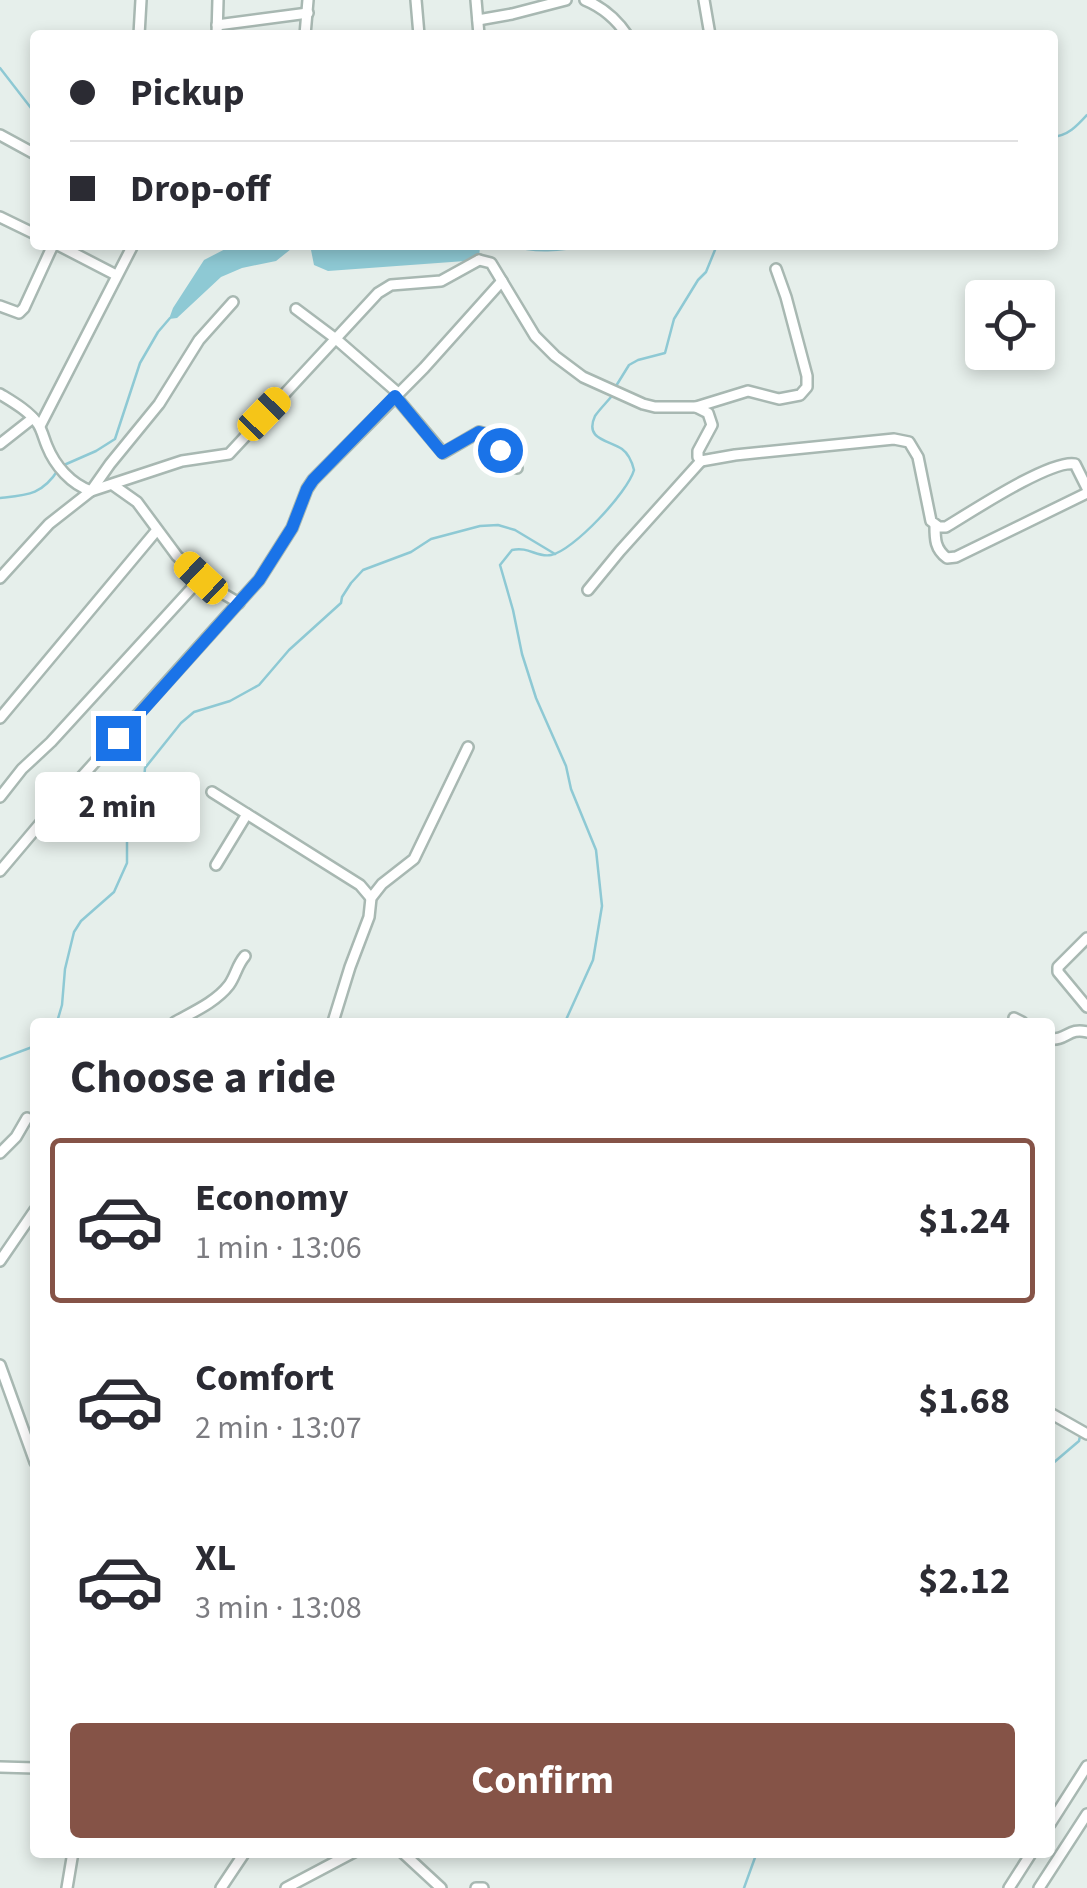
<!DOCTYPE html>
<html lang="en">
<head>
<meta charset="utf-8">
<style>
  body { margin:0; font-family:"Source Sans 3",sans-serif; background:#f7f7f7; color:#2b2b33; height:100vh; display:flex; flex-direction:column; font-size:38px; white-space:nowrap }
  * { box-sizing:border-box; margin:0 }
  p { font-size:32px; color:#7c7c81 }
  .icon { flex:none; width:55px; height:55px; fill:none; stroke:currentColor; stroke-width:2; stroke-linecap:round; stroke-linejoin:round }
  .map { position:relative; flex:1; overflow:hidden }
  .details { position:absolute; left:30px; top:1018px; width:1025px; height:840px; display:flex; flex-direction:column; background:#fff; border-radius:10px; box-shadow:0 5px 15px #0003 }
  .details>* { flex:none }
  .hud { position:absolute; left:30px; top:30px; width:1028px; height:220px; border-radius:10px; box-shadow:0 5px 15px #0003; display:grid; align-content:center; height:220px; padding:0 40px; background:#fff }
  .fabs { position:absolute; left:965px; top:280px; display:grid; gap:20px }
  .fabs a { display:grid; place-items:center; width:90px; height:90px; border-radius:10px; background:#fff; box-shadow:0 5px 15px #0003; font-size:50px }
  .end { position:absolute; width:45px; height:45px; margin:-22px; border:12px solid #1a73e8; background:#fff; box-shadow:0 0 0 5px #fff }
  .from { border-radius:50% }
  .bubble { position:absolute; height:70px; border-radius:10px; background:#fff; box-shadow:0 5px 15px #0003; font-size:32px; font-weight:700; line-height:70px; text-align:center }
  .car { position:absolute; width:30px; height:60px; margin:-30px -15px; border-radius:12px; box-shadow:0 0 8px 2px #0007; background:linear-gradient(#f5c518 24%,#345 0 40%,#f5c518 0 76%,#345 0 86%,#f5c518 0) }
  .hud b { display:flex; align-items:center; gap:35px; height:95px; font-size:38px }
  .hud b+b { border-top:2px solid #e1e1e2 }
  .hud i { width:25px; height:25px; background:#2b2b33 }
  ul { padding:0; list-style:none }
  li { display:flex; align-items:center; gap:30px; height:165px; margin:0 20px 15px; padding:0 20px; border:5px solid transparent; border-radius:10px }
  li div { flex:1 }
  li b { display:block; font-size:38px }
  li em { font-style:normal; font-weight:700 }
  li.selected { border-color:#855347 }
  li>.icon { width:90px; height:90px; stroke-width:1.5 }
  h2 { padding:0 40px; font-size:45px; line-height:120px }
  .action { display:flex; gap:20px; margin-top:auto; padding:20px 40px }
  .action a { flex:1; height:115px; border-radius:10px; background:#855347; color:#fff; font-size:40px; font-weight:700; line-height:115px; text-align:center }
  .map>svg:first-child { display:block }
  .water { fill:#8ec9d4 }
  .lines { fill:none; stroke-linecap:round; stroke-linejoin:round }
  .stream { stroke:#8ec9d4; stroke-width:2.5 }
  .street-casing { stroke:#a8b8b2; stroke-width:14 }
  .street { stroke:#fff; stroke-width:9 }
  .route { stroke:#1a73e8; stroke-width:12 }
</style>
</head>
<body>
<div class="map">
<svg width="1087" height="1888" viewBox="0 0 1087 1888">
  <rect width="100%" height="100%" fill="#e6efeb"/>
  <g class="water">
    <polygon points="233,245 296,245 276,261 242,268 221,277 177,318 169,319 173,308 204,260"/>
    <polygon points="303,245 480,245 479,260 328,271 314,265 311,250"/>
  </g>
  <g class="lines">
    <g class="stream">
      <polyline points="0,68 31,108 35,118"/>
      <path d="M1052 137C1068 136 1077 126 1087 115"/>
      <path d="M513 245C532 253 563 251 583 245"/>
      <polyline points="616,386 629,365 638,360 665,353 674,319 698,280 706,272 717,245"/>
      <polyline points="64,465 96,451 115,439 140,363 158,332 170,318"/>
      <path d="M0 498C27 495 42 495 58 470"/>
      <polyline points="57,1022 62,1005 65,969 74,932 81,921 114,892 127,863 127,842 143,791 145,768 181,723 194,712 230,701 259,685 289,650 341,603 342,597 351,583 363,570 411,552 431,539 480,526 498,525 515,530 555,554"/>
      <path d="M565 1022 593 960 602 906 596 850 571 789 566 766 536 698 522 654 513 610 500 565 512 550C529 546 537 558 551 555 573 551 628 492 634 470 632 462 629 454 622 449 609 440 584 440 595 416 599 410 606 403 611 397"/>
      <polyline points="0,1059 35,1046"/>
      <polyline points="1050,1469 1052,1464 1079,1441 1080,1436"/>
      <polyline points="744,1888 757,1852"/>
    </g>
    <defs>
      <g id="street">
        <polyline points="416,0 419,35"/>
        <polyline points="476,0 479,35"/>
        <path d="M585 0C602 7 617 20 627 35"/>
        <polyline points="704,0 710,35"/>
        <polyline points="478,20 512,14 566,0"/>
        <polyline points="217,25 308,13"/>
        <polyline points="139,35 141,0"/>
        <polyline points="217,35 218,0"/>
        <polyline points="305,35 308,0"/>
        <polyline points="0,135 35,154"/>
        <polyline points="0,217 35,234"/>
        <polyline points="58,245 116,275"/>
        <polyline points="479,260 491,263 535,336 555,356 583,377 643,404 655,407 696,407 748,391 779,399 800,395 807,387 807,376 786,297 776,269"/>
        <polyline points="0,306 19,313 24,308 53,245"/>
        <polyline points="296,309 336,339 398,393"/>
        <path d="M0 394C13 402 29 411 38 424 42 430 44 439 47 446 55 466 71 484 91 491L182 461 229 454 378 293 391 285 441 281 479 260"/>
        <polyline points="395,396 443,453 479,432 483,433 517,468"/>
        <path d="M696 407 708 413 712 425 698 451V457L701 461 735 455 894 439 909 442 918 457 931 521 939 527H946C971 512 1051 459 1075 464L1087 488"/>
        <polyline points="40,426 133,245"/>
        <polyline points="0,444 33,418"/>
        <polyline points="113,485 137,502 177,556 212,587 239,603"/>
        <path d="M935 526C935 539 935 549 947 558L956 557 1087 493"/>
        <polyline points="0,578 49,524 91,491 110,464 159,404 199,340 233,302"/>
        <polyline points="588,590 620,551 701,461"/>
        <polyline points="0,718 157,530"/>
        <polyline points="212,792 360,885 371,898"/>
        <polyline points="0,797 22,769 51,742 201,578"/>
        <polyline points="216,865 247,814"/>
        <polyline points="0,871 49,813 259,580 292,528 307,489 313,480 424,368 502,281"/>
        <polyline points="1087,938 1058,967 1058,972 1087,1007"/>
        <polyline points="1014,1018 1022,1022"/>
        <path d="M175 1022C193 1012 216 1002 229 985 236 975 237 965 245 956"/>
        <polyline points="333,1022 350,967 369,917 371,898 382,884 414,859 468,747"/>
        <path d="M1050 1039C1066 1041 1069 1027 1087 1032"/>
        <polyline points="0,1153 16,1137 27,1118"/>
        <polyline points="0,1261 35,1210"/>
        <polyline points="0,1365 35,1462"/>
        <polyline points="1050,1413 1087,1434"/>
        <polyline points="0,1767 35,1768"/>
        <polyline points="1050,1824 1087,1766"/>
        <polyline points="402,1852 441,1888"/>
        <polyline points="67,1888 73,1852"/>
        <polyline points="221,1888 245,1852"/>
        <polyline points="286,1888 354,1852"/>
        <polyline points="476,1888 483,1888"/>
        <polyline points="1009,1888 1032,1852"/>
        <polyline points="1039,1888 1087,1814"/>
      </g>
    </defs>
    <use href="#street" class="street-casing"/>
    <use href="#street" class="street"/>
  </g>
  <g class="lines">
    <polyline class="route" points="118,738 259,580 292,528 307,489 313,480 395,396 442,453 479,432 483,433 500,450"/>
  </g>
</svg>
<div class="fabs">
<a><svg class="icon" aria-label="locate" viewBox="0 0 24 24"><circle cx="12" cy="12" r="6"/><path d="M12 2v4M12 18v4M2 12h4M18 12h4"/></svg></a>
</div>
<i class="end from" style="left:500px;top:450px"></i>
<i class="end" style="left:118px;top:738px"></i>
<div class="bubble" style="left:35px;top:772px;width:165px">2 min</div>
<i class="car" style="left:264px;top:414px;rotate:44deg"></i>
<i class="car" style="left:201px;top:578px;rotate:313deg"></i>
<div class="hud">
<b><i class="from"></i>Pickup</b>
<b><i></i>Drop-off</b>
</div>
<section class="details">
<h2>Choose a ride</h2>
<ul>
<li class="selected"><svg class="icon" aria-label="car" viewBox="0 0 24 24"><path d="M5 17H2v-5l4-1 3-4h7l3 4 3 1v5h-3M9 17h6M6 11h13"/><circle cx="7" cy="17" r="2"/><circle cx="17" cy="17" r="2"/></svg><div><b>Economy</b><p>1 min · 13:06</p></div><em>$1.24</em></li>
<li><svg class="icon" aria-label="car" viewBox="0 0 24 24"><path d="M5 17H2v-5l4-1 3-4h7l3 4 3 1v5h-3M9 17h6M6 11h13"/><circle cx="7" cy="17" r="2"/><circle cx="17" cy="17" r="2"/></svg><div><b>Comfort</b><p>2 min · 13:07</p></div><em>$1.68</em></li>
<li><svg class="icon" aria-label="car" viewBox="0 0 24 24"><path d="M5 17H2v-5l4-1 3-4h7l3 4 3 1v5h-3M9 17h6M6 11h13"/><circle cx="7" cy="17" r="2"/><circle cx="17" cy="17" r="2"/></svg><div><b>XL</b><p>3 min · 13:08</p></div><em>$2.12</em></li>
</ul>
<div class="action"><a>Confirm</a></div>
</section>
</div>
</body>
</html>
